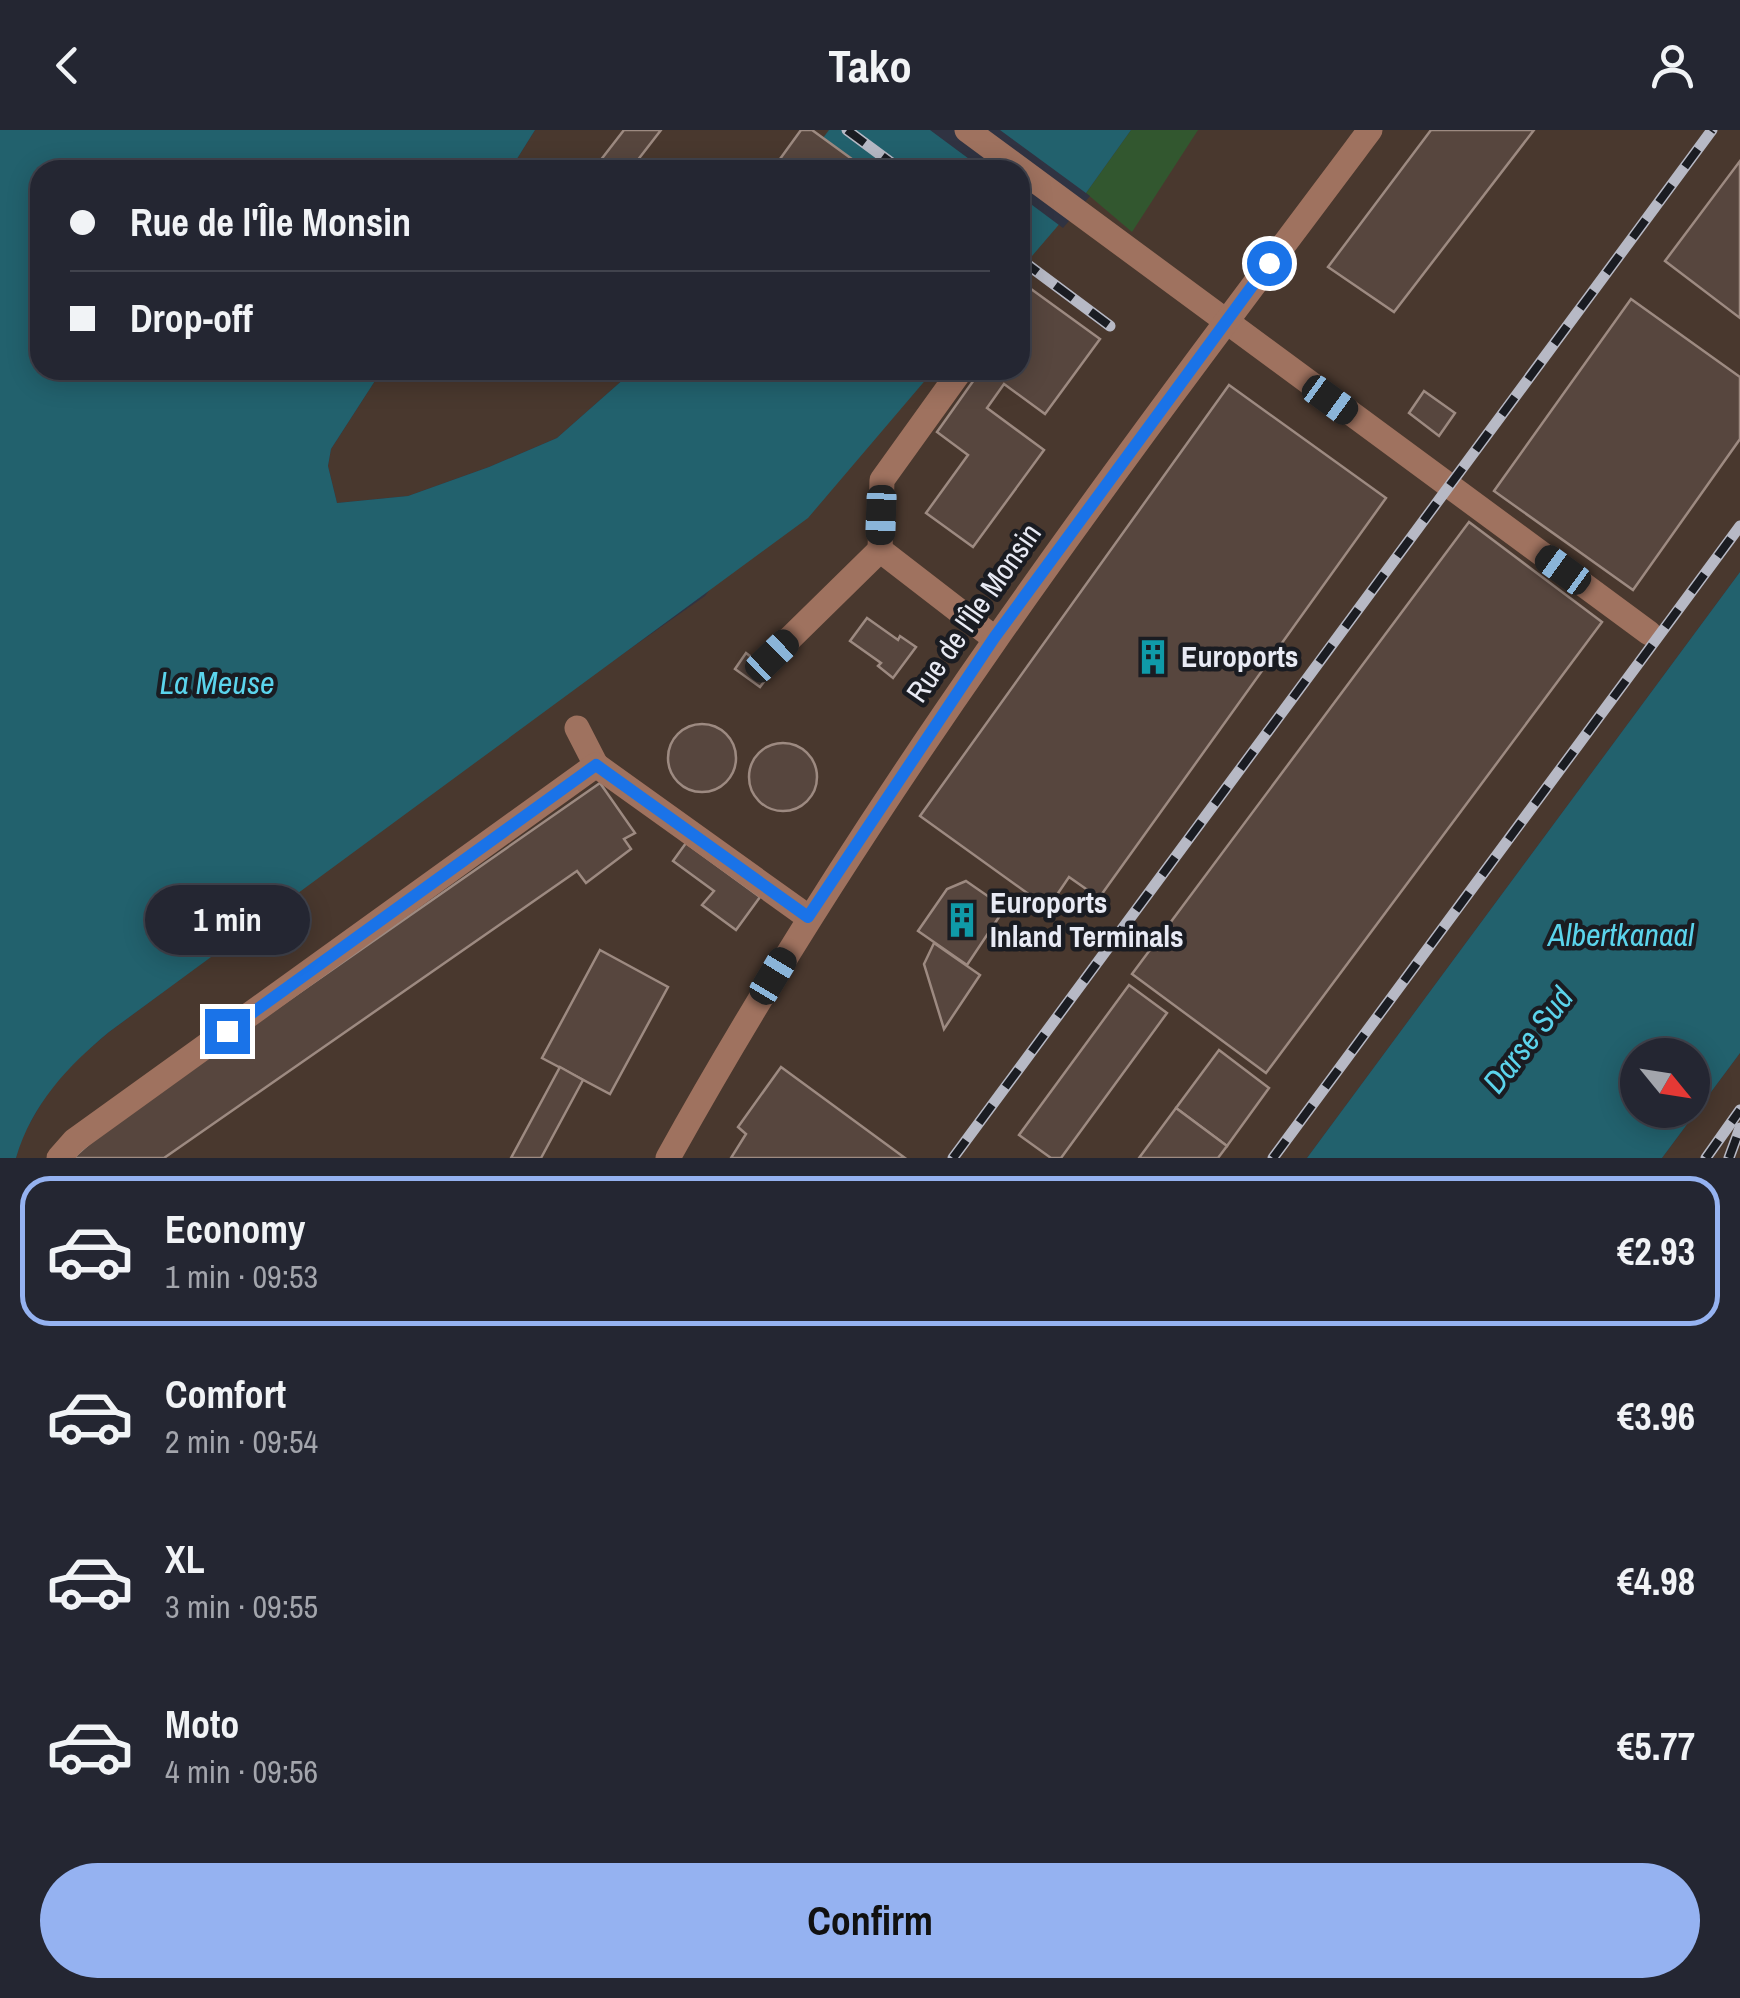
<!DOCTYPE html>
<html lang="en">
<head>
<meta charset="utf-8">
<style>
  body { margin:0; font-family:"Archivo Narrow",sans-serif; background:#2c2e3a; color:#f1f3f6; height:100vh; display:flex; flex-direction:column; font-size:38px; white-space:nowrap }
  * { box-sizing:border-box; margin:0 }
  p { font-size:32px; color:#a3a5ac }
  .icon { flex:none; width:55px; height:55px; fill:none; stroke:currentColor; stroke-width:2; stroke-linecap:round; stroke-linejoin:round }
  .map { position:relative; height:1028px; overflow:hidden }
  .panel { display:flex; flex-direction:column; background:#242632; flex:1 }
  .panel>* { flex:none }
  .hud { position:absolute; left:30px; top:30px; width:1000px; height:220px; border-radius:30px; box-shadow:0 5px 25px #0003,0 0 0 2px #41434d; display:grid; align-content:center; height:220px; padding:0 40px; background:#242632 }
  .needle { width:65px; rotate:120deg }
  .buttons { position:absolute; left:1620px; top:908px; display:grid; gap:20px }
  .buttons a { display:grid; place-items:center; width:90px; height:90px; border-radius:50%; background:#242632; box-shadow:0 5px 25px #0003,0 0 0 2px #41434d; font-size:50px }
  .end { position:absolute; width:45px; height:45px; margin:-22px; border:12px solid #1a73e8; background:#fff; box-shadow:0 0 0 5px #fff }
  .from { border-radius:50% }
  .bubble { position:absolute; height:70px; border-radius:35px; background:#242632; box-shadow:0 5px 25px #0003,0 0 0 2px #41434d; font-size:32px; font-weight:700; line-height:70px; text-align:center }
  .car { position:absolute; width:30px; height:60px; margin:-30px -15px; border-radius:12px; box-shadow:0 0 8px 2px #0007; background:linear-gradient(#222 24%,#8ab4d8 0 40%,#222 0 76%,#8ab4d8 0 86%,#222 0) }
  .hud b { display:flex; align-items:center; gap:35px; height:95px; font-size:38px }
  .hud b+b { border-top:2px solid #41434d }
  .hud i { width:25px; height:25px; background:#f1f3f6 }
  ul { padding:18px 0 0; list-style:none }
  li { display:flex; align-items:center; gap:30px; height:150px; margin:0 20px 15px; padding:0 20px; border:5px solid transparent; border-radius:30px }
  li div { flex:1 }
  li b { display:block; font-size:38px }
  li em { font-style:normal; font-weight:700 }
  li.current { border-color:#95b2f1 }
  li>.icon { width:90px; height:90px; stroke-width:1.5 }
  .button { display:flex; gap:20px; margin-top:auto; padding:20px 40px }
  .button a { flex:1; height:115px; border-radius:60px; background:#95b2f1; color:#111; font-size:40px; font-weight:700; line-height:115px; text-align:center }
  header { display:flex; justify-content:space-between; align-items:center; height:130px; padding:0 40px; background:#242632; font-size:45px; font-weight:700 }
  .map>svg:first-child { display:block }
  .industrial { fill:#49382e }
  .green { fill:#32572f }
  .water { fill:#22616d; fill-rule:evenodd }
  .pier { fill:#303342 }
  .building { fill:#57463e; stroke:#9d8a81; stroke-width:2.5 }
  .lines { fill:none; stroke-linecap:round; stroke-linejoin:round }
  .minor { stroke:#9f725f; stroke-width:25 }
  .rail-casing { stroke:#b7b9c5; stroke-width:11 }
  .rail { stroke:#1a1c22; stroke-width:8; stroke-dasharray:22; stroke-linecap:butt }
  .route { stroke:#1a73e8; stroke-width:12 }
  .labels { text-anchor:middle; stroke-width:9; stroke-linejoin:round; paint-order:stroke }
  .street-label { font-size:30px; fill:#e8eaf4; stroke:#1a1c22 }
  .poi-label { font-size:30px; font-weight:bold; fill:#e8eaf4; stroke:#1a1c22; text-anchor:start }
  .water-label { font-size:32px; font-style:italic; fill:#5bd4ec; stroke:#1a1c22 }
</style>
</head>
<body>
<header><svg class="icon" aria-label="back" viewBox="0 0 24 24"><path d="M15 5l-7 7 7 7"/></svg>Tako<svg class="icon" aria-label="person" viewBox="0 0 24 24"><circle cx="12" cy="8" r="4"/><path d="M4 21q1-7 8-7t8 7"/></svg></header>
<div class="map">
<svg width="1740" height="1028" viewBox="0 0 1740 1028">
  <rect width="100%" height="100%" fill="#303342"/>
  <g class="industrial">
    <polygon points="535,0 930,0 984,40 510,40"/>
    <polygon points="1131,0 1740,0 1740,442 1307,1028 16,1028 22,1007 46,965 68,937 109,902 573,559 705,466 869,240 1020,240 1020,66 1086,63"/>
    <polygon points="382,240 634,240 557,308 489,337 408,366 337,373 328,336 331,319"/>
    <polygon points="1740,923 1740,1028 1662,1028"/>
  </g>
  <polygon class="green" points="1131,0 1198,0 1132,102 1086,63"/>
  <g class="water">
    <path d="M0 0H535L510 40H40V240H382L331 319 328 336 337 373 408 366 489 337 557 308 634 240H934L808 388 109 902C67 937 32 974 16 1028H0Z"/>
    <polygon points="829,0 1131,0 1086,63 1020,140 1020,40 799,40"/>
    <path d="M1740 442V923L1662 1028H1307ZM1692 925V980H1638V925Z"/>
  </g>
  <polygon class="pier" points="930,0 1000,0 1090,66 1063,98 1020,66 1020,40 984,40"/>
  <g class="building">
    <polygon points="624,0 661,0 630,40 593,40"/>
    <polygon points="801,0 812,0 867,40 772,40"/>
    <polygon points="1431,0 1534,0 1394,182 1328,137"/>
    <polygon points="1740,31 1740,188 1665,131"/>
    <polygon points="1020,151 1100,209 1045,284 1004,254 987,278 1044,320 973,417 926,383 968,325 937,302 981,240 1020,240"/>
    <polygon points="1631,169 1740,247 1740,309 1633,460 1494,361"/>
    <polygon points="1229,255 1386,368 1099,768 1069,747 1048,778 920,686"/>
    <polygon points="1424,261 1455,283 1439,306 1409,283"/>
    <polygon points="1469,392 1602,492 1266,943 1132,844"/>
    <polygon points="867,488 898,510 900,506 916,517 893,548 878,536 881,533 850,511"/>
    <polygon points="746,523 771,542 760,557 735,539"/>
    <circle cx="702" cy="628" r="34"/>
    <circle cx="783" cy="647" r="34"/>
    <polygon points="600,653 635,703 624,709 631,719 586,753 577,741 164,1028 73,1028 112,993"/>
    <polygon points="686,713 760,767 736,800 702,775 714,761 673,731"/>
    <polygon points="966,751 1005,778 967,835 918,801 947,759"/>
    <polygon points="934,813 980,845 944,899 924,834"/>
    <polygon points="600,820 668,857 610,964 542,928"/>
    <polygon points="1129,855 1167,883 1061,1028 1051,1028 1019,1005"/>
    <polygon points="1219,920 1269,958 1227,1016 1176,978"/>
    <polygon points="560,937 583,950 541,1028 511,1028"/>
    <polygon points="781,937 905,1028 731,1028 746,1004 738,997"/>
    <polygon points="1176,978 1227,1016 1218,1028 1139,1028"/>
  </g>
  <g class="lines">
    <g class="minor">
      <polyline points="967,0 1649,503"/>
      <polyline points="880,420 882,350 961,240"/>
      <polyline points="772,526 880,420 994,508"/>
      <polyline points="577,598 596,635"/>
      <polyline points="59,1028 74,1011 596,635 808,787"/>
      <path d="M668 1028C871 662 1119 334 1370 0"/>
    </g>
    <defs>
      <g id="rail">
        <polyline points="847,0 901,40"/>
        <polyline points="1020,129 1110,196"/>
        <polyline points="953,1028 1712,0"/>
        <polyline points="1273,1028 1740,396"/>
        <polyline points="1706,1028 1740,980"/>
        <polyline points="1729,1028 1740,998"/>
      </g>
    </defs>
    <use href="#rail" class="rail-casing"/>
    <use href="#rail" class="rail"/>
  </g>
  <g class="lines">
    <polyline class="route" points="227,901 596,635 808,787 994,508 1269,133"/>
  </g>
  <defs>
    <symbol id="building-bare" viewBox="-9 -9 18 18"><path d="M-4-6H4V6H1V3H-1V6H-4ZM-2.5-4.3h1.7v1.8h-1.7ZM.8-4.3h1.7v1.8H.8ZM-2.5-1h1.7V.8h-1.7ZM.8-1h1.7V.8H.8Z" fill="#0f9aa8" stroke="#1a1c22" stroke-width="2.5" paint-order="stroke"/></symbol>
  </defs>
  <g fill-rule="evenodd">
    <use href="#building-bare" x="1128" y="502" width="50" height="50"/>
    <use href="#building-bare" x="937" y="765" width="50" height="50"/>
  </g>
  <g class="labels">
    <g class="street-label">
      <text transform="translate(974 483) rotate(-55)" y="10">Rue de l'Île Monsin</text>
    </g>
    <g class="poi-label">
      <text x="1181" y="537">Euroports</text>
      <text x="990" y="783">Euroports<tspan x="990" dy="34">Inland Terminals</tspan></text>
    </g>
    <g class="water-label">
      <text x="217" y="564">La Meuse</text>
      <text x="1621" y="816">Albertkanaal</text>
      <text transform="translate(1528 910) rotate(-52)" y="11">Darse Sud</text>
    </g>
  </g>
</svg>
<div class="buttons">
<a><svg class="needle" viewBox="-14 -14 28 28"><path d="M0-13l5 13h-10z" fill="#e53935"/><path d="M0 13l5-13h-10z" fill="#a3a5ac"/></svg></a>
</div>
<i class="end from" style="left:1269px;top:133px"></i>
<i class="end" style="left:227px;top:901px"></i>
<div class="bubble" style="left:145px;top:755px;width:165px">1 min</div>
<i class="car" style="left:1330px;top:270px;rotate:126deg"></i>
<i class="car" style="left:881px;top:385px;rotate:182deg"></i>
<i class="car" style="left:1563px;top:440px;rotate:306deg"></i>
<i class="car" style="left:772px;top:526px;rotate:46deg"></i>
<i class="car" style="left:773px;top:846px;rotate:31deg"></i>
<div class="hud">
<b><i class="from"></i>Rue de l'Île Monsin</b>
<b><i></i>Drop-off</b>
</div>
</div>
<section class="panel">
<ul>
<li class="current"><svg class="icon" aria-label="car" viewBox="0 0 24 24"><path d="M5 17H2v-5l4-1 3-4h7l3 4 3 1v5h-3M9 17h6M6 11h13"/><circle cx="7" cy="17" r="2"/><circle cx="17" cy="17" r="2"/></svg><div><b>Economy</b><p>1 min · 09:53</p></div><em>€2.93</em></li>
<li><svg class="icon" aria-label="car" viewBox="0 0 24 24"><path d="M5 17H2v-5l4-1 3-4h7l3 4 3 1v5h-3M9 17h6M6 11h13"/><circle cx="7" cy="17" r="2"/><circle cx="17" cy="17" r="2"/></svg><div><b>Comfort</b><p>2 min · 09:54</p></div><em>€3.96</em></li>
<li><svg class="icon" aria-label="car" viewBox="0 0 24 24"><path d="M5 17H2v-5l4-1 3-4h7l3 4 3 1v5h-3M9 17h6M6 11h13"/><circle cx="7" cy="17" r="2"/><circle cx="17" cy="17" r="2"/></svg><div><b>XL</b><p>3 min · 09:55</p></div><em>€4.98</em></li>
<li><svg class="icon" aria-label="car" viewBox="0 0 24 24"><path d="M5 17H2v-5l4-1 3-4h7l3 4 3 1v5h-3M9 17h6M6 11h13"/><circle cx="7" cy="17" r="2"/><circle cx="17" cy="17" r="2"/></svg><div><b>Moto</b><p>4 min · 09:56</p></div><em>€5.77</em></li>
</ul>
<div class="button"><a>Confirm</a></div>
</section>
</body>
</html>
